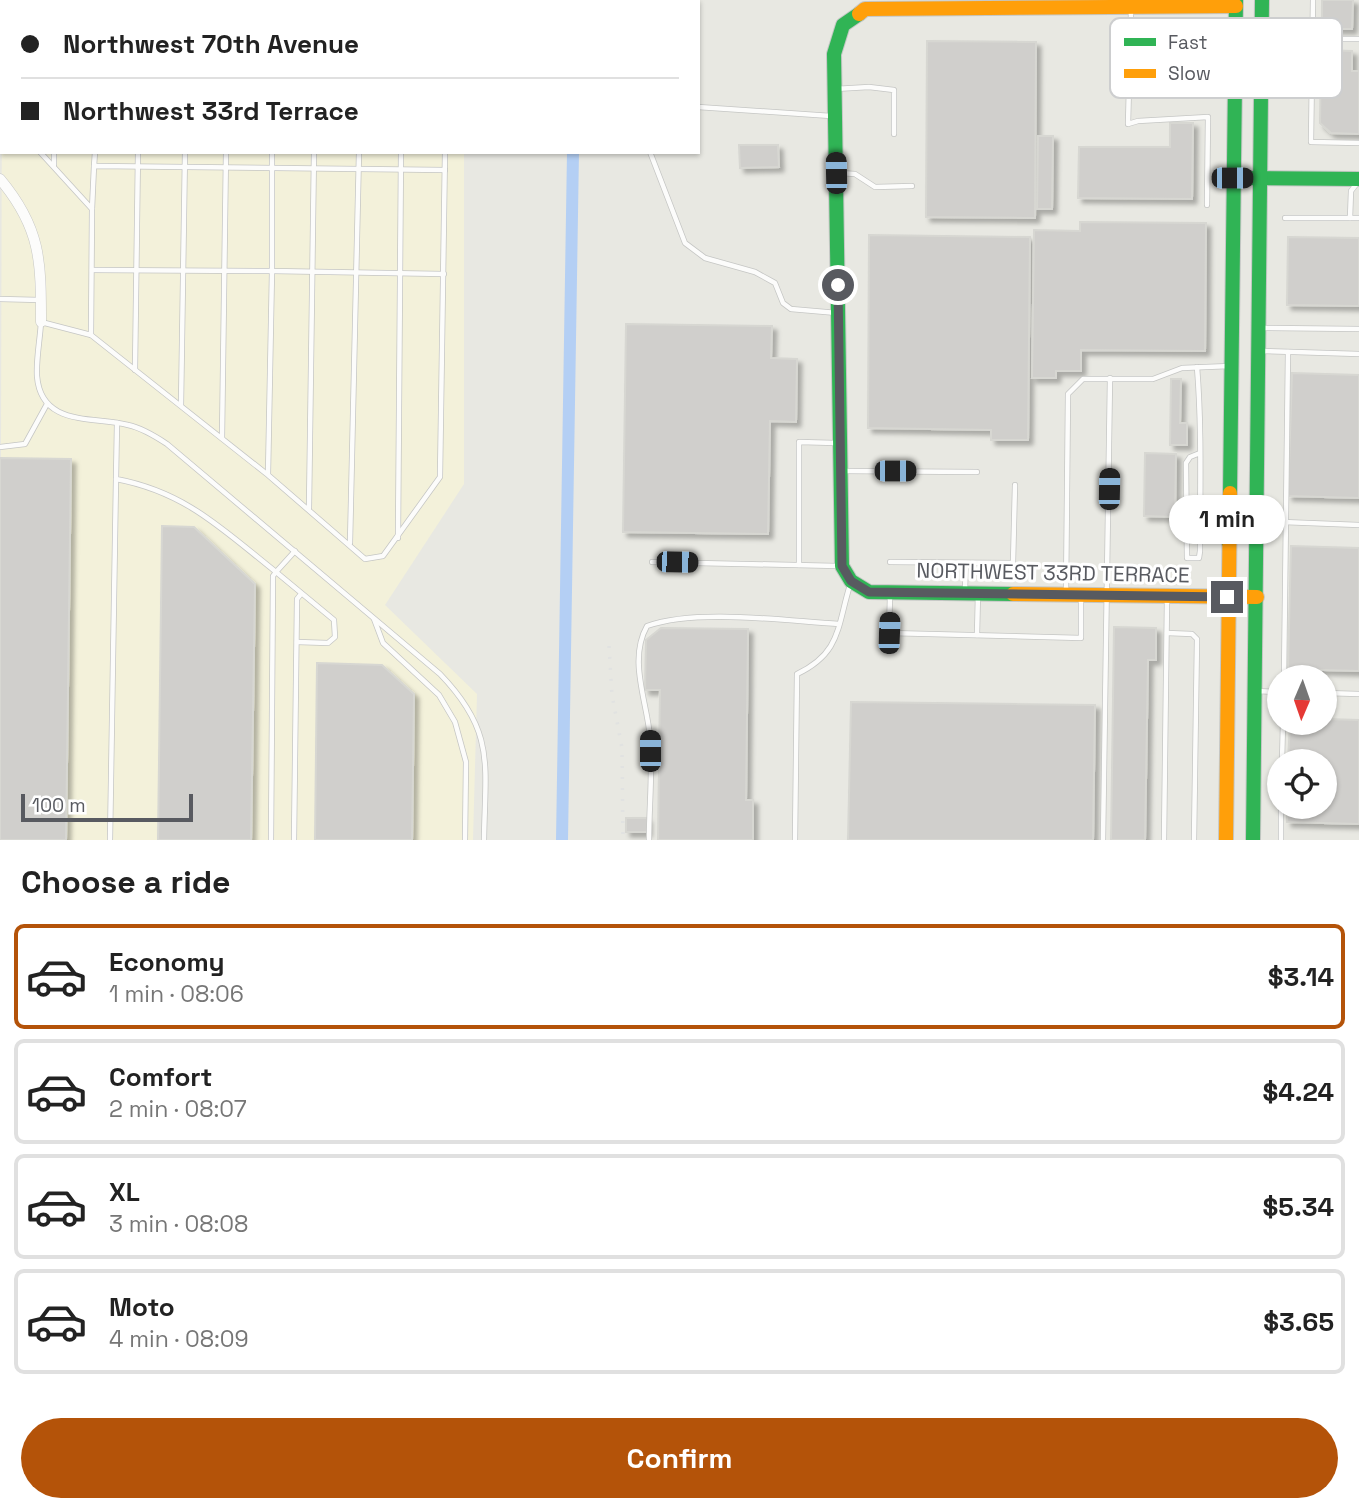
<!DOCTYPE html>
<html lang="en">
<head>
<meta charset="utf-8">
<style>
  body { margin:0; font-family:"Space Grotesk",sans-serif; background:#f2f2f2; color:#222; height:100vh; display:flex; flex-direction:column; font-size:26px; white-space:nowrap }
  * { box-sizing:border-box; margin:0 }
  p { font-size:23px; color:#767676 }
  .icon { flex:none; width:38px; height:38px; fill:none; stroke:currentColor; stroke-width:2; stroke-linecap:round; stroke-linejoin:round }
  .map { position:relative; height:840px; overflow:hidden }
  .details { display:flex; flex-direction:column; background:#fff; flex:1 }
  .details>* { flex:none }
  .top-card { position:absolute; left:0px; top:0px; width:700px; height:154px; box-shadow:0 2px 5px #0004; display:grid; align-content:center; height:154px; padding:0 21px; background:#fff }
  .needle { width:46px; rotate:182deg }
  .controls { position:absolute; left:1267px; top:665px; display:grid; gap:14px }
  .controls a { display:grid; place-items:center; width:70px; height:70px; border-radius:50%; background:#fff; box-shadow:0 2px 5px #0004; font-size:35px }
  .scale { position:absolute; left:21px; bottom:18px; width:172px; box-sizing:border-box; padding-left:7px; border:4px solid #585a60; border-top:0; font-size:19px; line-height:24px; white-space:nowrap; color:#585a60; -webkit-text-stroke:5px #fff; paint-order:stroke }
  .end { position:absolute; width:32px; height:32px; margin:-16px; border:9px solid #585a60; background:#fff; box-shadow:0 0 0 4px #fff }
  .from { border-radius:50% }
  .bubble { position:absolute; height:49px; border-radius:24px; background:#fff; box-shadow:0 2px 5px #0004; font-size:23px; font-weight:600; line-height:49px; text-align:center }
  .car { position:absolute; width:21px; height:42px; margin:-21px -10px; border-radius:9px; box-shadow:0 0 5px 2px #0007; background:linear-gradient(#222 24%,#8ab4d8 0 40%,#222 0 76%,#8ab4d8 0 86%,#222 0) }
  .top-card b { display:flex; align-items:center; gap:24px; height:66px; font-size:26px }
  .top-card b+b { border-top:2px solid #e0e0e0 }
  .top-card i { width:18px; height:18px; background:#222 }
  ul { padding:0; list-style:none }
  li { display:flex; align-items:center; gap:21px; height:105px; margin:0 14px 10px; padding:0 7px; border:4px solid #e0e0e0; border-radius:10px }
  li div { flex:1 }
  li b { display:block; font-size:26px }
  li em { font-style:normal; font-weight:600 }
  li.selected { border-color:#b45309 }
  li>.icon { width:63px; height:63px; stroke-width:1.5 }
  h2 { padding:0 21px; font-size:32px; line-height:84px }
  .action { display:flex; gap:14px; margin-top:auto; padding:14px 21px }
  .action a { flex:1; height:80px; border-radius:42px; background:#b45309; color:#fff; font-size:28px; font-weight:600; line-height:80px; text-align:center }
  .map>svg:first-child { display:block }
  .commercial { fill:#f3f1da }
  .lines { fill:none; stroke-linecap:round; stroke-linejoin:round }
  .canal { stroke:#b4cff4; stroke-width:12 }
  .building { fill:#d0cfcc; stroke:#d7d7d2; stroke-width:2; filter:url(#shadow) }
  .lane-casing { stroke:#c5c6c4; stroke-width:6 }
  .street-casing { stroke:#c5c6c4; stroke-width:11 }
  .fast-casing { stroke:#c5c7c5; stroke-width:16 }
  .slow-casing { stroke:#c5c7c5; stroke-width:16 }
  .lane { stroke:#fcfcfb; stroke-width:4.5 }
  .street { stroke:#fcfcfb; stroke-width:10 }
  .fast { stroke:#30b455; stroke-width:14 }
  .slow { stroke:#ff9f0a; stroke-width:14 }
  .rail { stroke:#e1e2e1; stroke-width:3.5; stroke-dasharray:2 9; stroke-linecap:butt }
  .route { stroke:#585a60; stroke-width:9 }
  .labels { text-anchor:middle; stroke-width:6; stroke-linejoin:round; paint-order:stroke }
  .street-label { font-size:21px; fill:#585a60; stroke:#fff }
  .key { fill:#fff; stroke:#cdcecf; stroke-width:2 }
  .key-label { font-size:19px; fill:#585a60 }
</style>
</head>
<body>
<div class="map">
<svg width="1359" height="840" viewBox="0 0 1359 840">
  <defs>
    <filter id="shadow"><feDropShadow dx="4.5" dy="4.5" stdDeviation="2" flood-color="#0004"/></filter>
  </defs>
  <rect width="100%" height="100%" fill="#e8e8e2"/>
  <polygon class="commercial" points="2,54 2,152 464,152 464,484 385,605 477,694 473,840 0,840"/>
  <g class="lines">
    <g class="canal">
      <polyline points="576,2 576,0"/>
      <polyline points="562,840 573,152"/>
    </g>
  </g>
  <g class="building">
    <polygon points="1322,0 1353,0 1352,29 1322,29"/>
    <polygon points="927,41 1036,42 1035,218 926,217"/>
    <polygon points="1321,50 1352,51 1352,71 1359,71 1359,134 1331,133 1320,123"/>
    <polygon points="1170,123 1193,123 1192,199 1078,198 1079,147 1170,147"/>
    <polygon points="1038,136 1053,136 1052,209 1037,209"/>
    <polygon points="739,145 778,145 779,167 740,168"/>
    <polygon points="1080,222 1206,223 1205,351 1081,350 1081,371 1056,371 1056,378 1032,378 1034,230 1080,231"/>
    <polygon points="869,235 1030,237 1028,440 991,440 991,430 868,428"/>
    <polygon points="1288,237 1359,238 1359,306 1287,305"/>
    <polygon points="626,324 772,326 771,358 797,359 796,422 770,421 768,534 623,532"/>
    <polygon points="1292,373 1359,375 1359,498 1288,496"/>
    <polygon points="1171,379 1181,379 1180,423 1187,423 1187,445 1170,445"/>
    <polygon points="1145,453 1176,454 1175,517 1144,516"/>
    <polygon points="0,458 71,459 66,840 0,840"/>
    <polygon points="162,526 194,527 255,584 251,840 158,840"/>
    <polygon points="1291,546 1359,548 1359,671 1288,669"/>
    <polygon points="1114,627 1156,628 1156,660 1148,660 1145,840 1111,840"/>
    <polygon points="661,628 748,629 746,800 753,800 753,840 658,840 660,690 645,690 646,640"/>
    <polygon points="317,663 382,665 414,694 412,840 315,840"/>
    <polygon points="851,702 1095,705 1093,840 848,840"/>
    <polygon points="1325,719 1359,720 1359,824 1287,822 1287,807 1325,807 1325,761 1288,761 1290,723 1325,723"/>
    <rect x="626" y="818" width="21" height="14"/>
  </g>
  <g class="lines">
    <defs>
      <g id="lane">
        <polyline points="1313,0 1311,142 1359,143"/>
        <polyline points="1131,11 1128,124 1138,121 1208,117 1207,205"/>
        <polyline points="1263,24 1312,39"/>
        <polyline points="1263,51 1312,39 1359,39"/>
        <polyline points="0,81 2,80"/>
        <polyline points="835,89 869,87 894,90 894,134"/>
        <polyline points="698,107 831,116"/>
        <polyline points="0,111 2,113"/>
        <polyline points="40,152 92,209 91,335"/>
        <polyline points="272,152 272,271 444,274"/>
        <path d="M445 152 440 477 383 556 365 559 268 475 91 335 41 322C40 340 36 359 37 376 41 427 93 416 128 425 142 428 155 436 167 444L440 674C496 732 485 765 484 840"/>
        <polyline points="650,152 685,243 705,258 755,272 775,283 783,303 791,309 837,313"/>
        <polyline points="54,165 54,152"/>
        <polyline points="94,166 95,152"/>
        <polyline points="840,173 855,174 875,187 912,186"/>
        <polyline points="1358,182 1351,191 1350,218 1359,218"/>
        <polyline points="92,209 94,166 445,170"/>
        <polyline points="1285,218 1350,218"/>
        <polyline points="92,270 272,271 268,474"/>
        <polyline points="0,299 40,300"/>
        <polyline points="1262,328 1359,329"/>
        <polyline points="1260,351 1359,354"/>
        <path d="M1197 367C1202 428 1200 490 1200 551L1199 558H1187L1186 463 1190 457 1200 453"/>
        <polyline points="135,370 138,152"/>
        <polyline points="181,405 185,152"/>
        <path d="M117 423 116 479C186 492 223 530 276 572L273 576 271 840"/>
        <polyline points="222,438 226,152"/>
        <polyline points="0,447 25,444 47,404"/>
        <polyline points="842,471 977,472"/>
        <polyline points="309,508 314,152"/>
        <polyline points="1258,521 1359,525"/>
        <polyline points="398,538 401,152"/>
        <polyline points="350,543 359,152"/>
        <polyline points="295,551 276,572 334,620 335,637 328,643 297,642"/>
        <polyline points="652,562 838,566"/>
        <polyline points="890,562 1013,563 1015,485"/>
        <polyline points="799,565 799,442 836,443"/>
        <polyline points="965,589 966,563"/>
        <polyline points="1066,594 1068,394 1083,379 1153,379 1182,368 1230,366"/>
        <polyline points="890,596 889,633 1081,638 1081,599"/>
        <polyline points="374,619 383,643 439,695 455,722 466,762 465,840"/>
        <polyline points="1167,633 1192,634 1197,639 1194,840"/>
        <polyline points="977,635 978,594"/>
        <polyline points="1284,677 1288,352"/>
        <polyline points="1256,691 1279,692"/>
        <polyline points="1325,693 1359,694"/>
        <polyline points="1282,761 1283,723"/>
        <polyline points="110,840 116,479"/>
        <polyline points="294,840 297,599 301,594"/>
        <path d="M649 840C649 806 653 771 650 737 647 701 628 660 647 626 697 608 786 621 839 624"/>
        <path d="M795 840 797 674C841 653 837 627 850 585"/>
        <polyline points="1103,840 1110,378"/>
        <polyline points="1164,840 1167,599"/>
        <polyline points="1281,840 1281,807"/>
      </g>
      <path id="street" d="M0 179C41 228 41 261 41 322"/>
      <g id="fast">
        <polyline points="859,14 843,25 834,54 842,566 851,581 869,592 1013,594"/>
        <polyline points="1232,178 1359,179"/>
        <polyline points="1230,493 1236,0"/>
        <polyline points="1228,541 1236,530 1257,521"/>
        <polyline points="1253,840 1262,0"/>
      </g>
      <g id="slow">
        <polyline points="859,14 865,9 1236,6"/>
        <polyline points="1013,594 1257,597"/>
        <polyline points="1226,840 1230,493"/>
      </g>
    </defs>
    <use href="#lane" class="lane-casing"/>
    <use href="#street" class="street-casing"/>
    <use href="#fast" class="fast-casing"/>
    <use href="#slow" class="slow-casing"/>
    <use href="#lane" class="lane"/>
    <use href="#street" class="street"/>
    <use href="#fast" class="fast"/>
    <use href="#slow" class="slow"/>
    <polyline class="rail" points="609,646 612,695 622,748 623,840"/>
  </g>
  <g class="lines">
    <polyline class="route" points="838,285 842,566 851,581 869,592 1227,597"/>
  </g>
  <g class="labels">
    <g class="street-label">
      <text transform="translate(1053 573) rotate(1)" y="7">NORTHWEST 33RD TERRACE</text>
    </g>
  </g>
  <rect x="1110" y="18" width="232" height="80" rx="10" class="key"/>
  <rect x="1124" y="38" width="32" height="8" fill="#30b455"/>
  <rect x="1124" y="69" width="32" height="9" fill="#ff9f0a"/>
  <g class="key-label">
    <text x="1168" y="49">Fast</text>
    <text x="1168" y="80">Slow</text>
  </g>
</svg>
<div class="controls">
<a><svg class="needle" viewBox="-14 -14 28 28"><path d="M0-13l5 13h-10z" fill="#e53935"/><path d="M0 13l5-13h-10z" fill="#767676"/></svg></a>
<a><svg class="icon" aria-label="locate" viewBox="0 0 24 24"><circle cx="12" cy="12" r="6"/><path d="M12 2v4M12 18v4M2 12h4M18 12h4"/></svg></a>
</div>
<div class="scale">100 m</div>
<i class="end from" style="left:838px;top:285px"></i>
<i class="end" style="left:1227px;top:597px"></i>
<div class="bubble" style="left:1169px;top:495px;width:116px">1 min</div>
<i class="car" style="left:836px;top:173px;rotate:359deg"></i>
<i class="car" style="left:1232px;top:178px;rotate:90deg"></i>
<i class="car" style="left:895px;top:471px;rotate:90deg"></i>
<i class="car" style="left:1109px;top:489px;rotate:1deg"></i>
<i class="car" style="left:677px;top:562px;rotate:91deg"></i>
<i class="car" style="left:889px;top:633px;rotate:2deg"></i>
<i class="car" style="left:650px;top:751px;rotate:0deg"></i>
<div class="top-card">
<b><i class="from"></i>Northwest 70th Avenue</b>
<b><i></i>Northwest 33rd Terrace</b>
</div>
</div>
<section class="details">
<h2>Choose a ride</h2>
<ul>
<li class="selected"><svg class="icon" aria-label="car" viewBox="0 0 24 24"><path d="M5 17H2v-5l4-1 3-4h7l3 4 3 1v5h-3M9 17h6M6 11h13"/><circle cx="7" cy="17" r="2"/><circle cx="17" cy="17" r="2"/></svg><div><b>Economy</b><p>1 min · 08:06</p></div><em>$3.14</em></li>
<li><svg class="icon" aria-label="car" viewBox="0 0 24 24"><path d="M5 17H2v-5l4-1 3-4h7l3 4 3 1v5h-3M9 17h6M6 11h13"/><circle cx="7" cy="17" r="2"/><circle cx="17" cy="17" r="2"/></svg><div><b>Comfort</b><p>2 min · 08:07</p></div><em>$4.24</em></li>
<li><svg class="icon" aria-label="car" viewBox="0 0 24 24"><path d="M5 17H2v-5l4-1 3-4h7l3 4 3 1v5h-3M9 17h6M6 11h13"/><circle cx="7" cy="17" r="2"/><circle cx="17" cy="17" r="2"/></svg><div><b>XL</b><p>3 min · 08:08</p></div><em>$5.34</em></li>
<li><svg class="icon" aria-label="car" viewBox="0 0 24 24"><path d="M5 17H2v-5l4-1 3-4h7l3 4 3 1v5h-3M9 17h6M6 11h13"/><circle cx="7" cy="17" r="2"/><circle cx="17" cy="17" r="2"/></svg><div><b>Moto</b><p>4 min · 08:09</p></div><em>$3.65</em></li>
</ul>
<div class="action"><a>Confirm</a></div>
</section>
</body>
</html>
